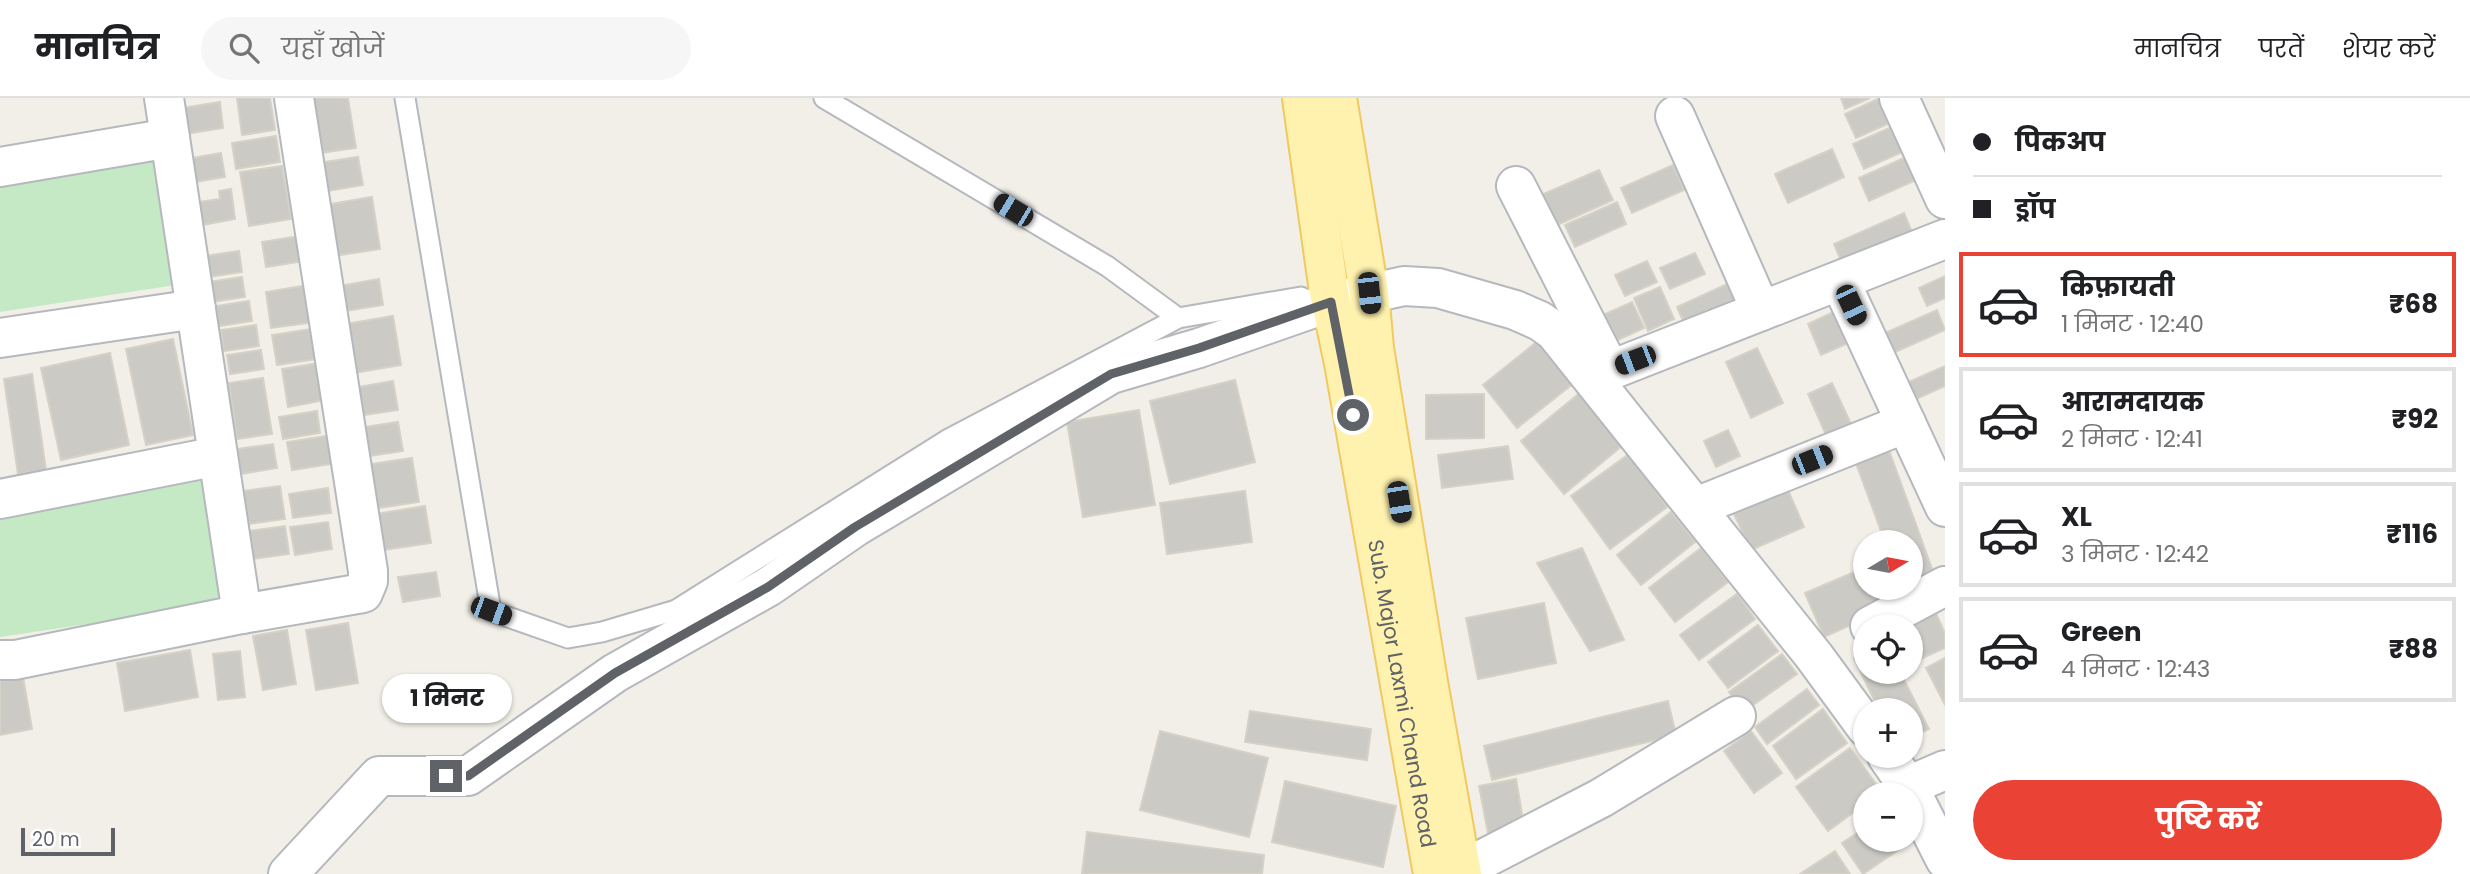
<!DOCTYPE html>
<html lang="hi">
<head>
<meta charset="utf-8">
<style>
  body { margin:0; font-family:Poppins,"Noto Sans Devanagari",sans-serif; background:#f6f6f6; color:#202124; height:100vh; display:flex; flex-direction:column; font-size:26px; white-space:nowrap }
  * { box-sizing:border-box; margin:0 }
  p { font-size:23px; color:#757577 }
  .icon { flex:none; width:38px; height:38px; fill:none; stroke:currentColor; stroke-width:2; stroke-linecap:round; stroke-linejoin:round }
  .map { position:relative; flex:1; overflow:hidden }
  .details { display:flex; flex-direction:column; background:#fff; width:525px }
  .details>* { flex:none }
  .top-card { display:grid; align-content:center; height:154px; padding:0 28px; background:#fff }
  .needle { width:46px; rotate:80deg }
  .buttons { position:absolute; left:1853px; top:432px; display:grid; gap:14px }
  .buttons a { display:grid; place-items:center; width:70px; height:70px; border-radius:50%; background:#fff; box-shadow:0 2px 5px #0004; font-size:35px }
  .scale { position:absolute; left:21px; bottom:18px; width:94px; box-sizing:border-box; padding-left:7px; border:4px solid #5f6368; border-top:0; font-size:19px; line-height:24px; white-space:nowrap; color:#5f6368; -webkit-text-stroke:5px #fff; paint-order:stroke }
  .end { position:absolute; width:32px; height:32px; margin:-16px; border:9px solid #5f6368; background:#fff; box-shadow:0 0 0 4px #fff }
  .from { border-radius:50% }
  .bubble { position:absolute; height:49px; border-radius:24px; background:#fff; box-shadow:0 2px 5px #0004; font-size:23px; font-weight:700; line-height:49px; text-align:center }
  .car { position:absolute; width:21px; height:42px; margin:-21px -10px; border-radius:9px; box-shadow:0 0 5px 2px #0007; background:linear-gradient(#222 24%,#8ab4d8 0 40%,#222 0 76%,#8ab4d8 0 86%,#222 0) }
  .top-card b { display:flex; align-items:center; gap:24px; height:66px; font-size:26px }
  .top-card b+b { border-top:2px solid #e0e0e0 }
  .top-card i { width:18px; height:18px; background:#202124 }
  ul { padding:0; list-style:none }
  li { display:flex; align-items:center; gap:21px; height:105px; margin:0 14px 10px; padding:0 14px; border:4px solid #e0e0e0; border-radius:0px }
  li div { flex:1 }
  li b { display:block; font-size:26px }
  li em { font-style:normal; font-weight:700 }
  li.active { border-color:#ea4335 }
  li>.icon { width:63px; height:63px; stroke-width:1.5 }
  .button { display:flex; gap:14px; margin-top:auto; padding:14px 28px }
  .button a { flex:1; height:80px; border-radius:42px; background:#ea4335; color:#fff; font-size:28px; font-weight:700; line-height:80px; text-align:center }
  header { display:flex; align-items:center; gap:42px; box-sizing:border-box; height:98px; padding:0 35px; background:#fff; border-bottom:2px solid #e0e0e0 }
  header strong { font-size:33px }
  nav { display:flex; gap:38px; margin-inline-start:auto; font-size:24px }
  .search { width:490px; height:63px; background:#f6f6f6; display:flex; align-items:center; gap:18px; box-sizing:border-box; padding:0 24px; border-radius:38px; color:#757577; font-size:26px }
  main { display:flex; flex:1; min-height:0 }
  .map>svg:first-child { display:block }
  .green { fill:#c5e8c5 }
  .building { fill:#cccac5; stroke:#d6d1c6; stroke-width:2 }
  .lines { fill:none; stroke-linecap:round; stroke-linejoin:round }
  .service-casing { stroke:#b5b8bc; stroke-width:23 }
  .minor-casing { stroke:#b5b8bc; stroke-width:42 }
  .primary-casing { stroke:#f2c960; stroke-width:42 }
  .service { stroke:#fff; stroke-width:19 }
  .minor { stroke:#fff; stroke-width:38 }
  .primary { stroke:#fff2af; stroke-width:38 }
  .route { stroke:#5f6368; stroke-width:9 }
  .labels { text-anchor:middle; stroke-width:7; stroke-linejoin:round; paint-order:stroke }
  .street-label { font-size:21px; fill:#5f6368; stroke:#fff }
</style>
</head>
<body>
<header>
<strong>मानचित्र</strong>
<div class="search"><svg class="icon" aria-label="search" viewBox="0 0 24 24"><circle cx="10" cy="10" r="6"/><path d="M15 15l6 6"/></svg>यहाँ खोजें</div>
<nav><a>मानचित्र</a><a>परतें</a><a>शेयर करें</a></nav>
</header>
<main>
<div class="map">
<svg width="1945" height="776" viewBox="0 0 1945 776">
  <rect width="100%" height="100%" fill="#f1efe8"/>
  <g class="green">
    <polygon points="156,60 175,187 0,214 0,83"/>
    <polygon points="209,378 228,505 0,539 0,409"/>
  </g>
  <g class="building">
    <polygon points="237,0 270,0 275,32 242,37"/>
    <polygon points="304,0 348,0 356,50 313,56"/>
    <polygon points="1841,0 1870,0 1845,11"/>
    <polygon points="1880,0 1889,0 1899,21 1856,40 1845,16"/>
    <polygon points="220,4 223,30 179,37 176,11"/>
    <polygon points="1898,26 1909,51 1864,71 1853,46"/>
    <polygon points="276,38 280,64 236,71 232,45"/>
    <polygon points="1832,51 1844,79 1788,105 1775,76"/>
    <polygon points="221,55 225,79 195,84 192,60"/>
    <polygon points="1915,55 1925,78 1869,103 1859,80"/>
    <polygon points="358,59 363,87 315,95 311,66"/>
    <polygon points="1673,67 1684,92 1632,115 1621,90"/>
    <polygon points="282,68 291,121 249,128 240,74"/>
    <polygon points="1599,72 1613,102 1555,128 1541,97"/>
    <polygon points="231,91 235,121 202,127 198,104 220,101 219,93"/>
    <polygon points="372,99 380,151 327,159 319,108"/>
    <polygon points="1617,104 1626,126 1575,149 1565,127"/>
    <polygon points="1904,115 1912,134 1842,165 1834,146"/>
    <polygon points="300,138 304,163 266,169 262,144"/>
    <polygon points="239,153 242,174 208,179 205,158"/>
    <polygon points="1695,155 1705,176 1670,191 1660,170"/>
    <polygon points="1647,163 1657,184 1625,198 1615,177"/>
    <polygon points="1945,178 1945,200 1927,208 1919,190"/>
    <polygon points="242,179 245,199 211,204 208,184"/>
    <polygon points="379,181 383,207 338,214 334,189"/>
    <polygon points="1727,186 1735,203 1684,225 1677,209"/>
    <polygon points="303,188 309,225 271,230 266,194"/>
    <polygon points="1660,189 1674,221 1648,233 1634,200"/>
    <polygon points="249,203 252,223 213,229 210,209"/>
    <polygon points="1632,204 1644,230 1605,248 1594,221"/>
    <polygon points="1848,207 1862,239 1821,257 1808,226"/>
    <polygon points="1937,212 1945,232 1884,259 1876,239"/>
    <polygon points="393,218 401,267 348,276 340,227"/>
    <polygon points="256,227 259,248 224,253 221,232"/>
    <polygon points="312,231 317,261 277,267 272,237"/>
    <polygon points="1544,238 1579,281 1517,330 1483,287"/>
    <polygon points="173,241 193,337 146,347 126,251"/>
    <polygon points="1757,250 1783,305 1751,320 1726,264"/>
    <polygon points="261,252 264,271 230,276 227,257"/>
    <polygon points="110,255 129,347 61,362 41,270"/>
    <polygon points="319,265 325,302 288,309 282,271"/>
    <polygon points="1945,268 1945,288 1912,303 1904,286"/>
    <polygon points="32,276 46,372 18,376 4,281"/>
    <polygon points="263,280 272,336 237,341 229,285"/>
    <polygon points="1235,282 1255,364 1170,386 1150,303"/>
    <polygon points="393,283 398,312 357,318 353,290"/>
    <polygon points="1832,285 1851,326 1826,337 1808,296"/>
    <polygon points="1581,294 1623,347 1564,396 1521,343"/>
    <polygon points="1484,296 1484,340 1426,341 1426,297"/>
    <polygon points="1139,312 1155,407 1083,419 1067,324"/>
    <polygon points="317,313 320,335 283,341 279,319"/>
    <polygon points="398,324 403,353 362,359 358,330"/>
    <polygon points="1728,332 1740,358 1716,369 1704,343"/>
    <polygon points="333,337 337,365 292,372 287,344"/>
    <polygon points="1886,344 1935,479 1911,488 1911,444 1885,444 1853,357"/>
    <polygon points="273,346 277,370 241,376 237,351"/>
    <polygon points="1508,348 1513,381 1442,390 1438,357"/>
    <polygon points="1629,356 1667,409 1610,451 1571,398"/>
    <polygon points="412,360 419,404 365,412 358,368"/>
    <polygon points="280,388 285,421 249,426 243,393"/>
    <polygon points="328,390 331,415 293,420 289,396"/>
    <polygon points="1788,392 1804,429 1751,452 1734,416"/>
    <polygon points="1245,393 1252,444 1167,456 1160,405"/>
    <polygon points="425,408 431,445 376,453 370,417"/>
    <polygon points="1671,414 1695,444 1641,487 1617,457"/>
    <polygon points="328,424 332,451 295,457 290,429"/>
    <polygon points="285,428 289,456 252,461 248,433"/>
    <polygon points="1582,450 1624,542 1590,553 1537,465"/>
    <polygon points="1701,450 1728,484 1675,524 1649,490"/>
    <polygon points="1866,469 1866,490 1890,490 1898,506 1824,539 1805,495"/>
    <polygon points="436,474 440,498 403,504 398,479"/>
    <polygon points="1737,496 1755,521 1699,562 1680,537"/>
    <polygon points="1544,505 1556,565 1478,581 1466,520"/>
    <polygon points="1932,507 1945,535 1945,550 1911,565 1911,528 1888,528"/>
    <polygon points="348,525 358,585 316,592 306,532"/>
    <polygon points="1758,527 1778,553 1728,590 1708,564"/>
    <polygon points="287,532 296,586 263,592 253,538"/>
    <polygon points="190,552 198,599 125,613 117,565"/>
    <polygon points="240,553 245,599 218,602 213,556"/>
    <polygon points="1866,554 1866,574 1900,574 1929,631 1911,639 1911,612 1879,612 1854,560"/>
    <polygon points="1782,556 1797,576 1743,614 1729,594"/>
    <polygon points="1945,560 1945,607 1926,570"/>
    <polygon points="23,579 32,631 0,637 0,583"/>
    <polygon points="1807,591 1819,607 1767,646 1755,629"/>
    <polygon points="1668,603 1676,637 1492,682 1484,648"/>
    <polygon points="1823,611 1847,645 1796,681 1773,648"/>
    <polygon points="1250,613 1371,631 1367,662 1245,644"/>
    <polygon points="1160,633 1268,660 1249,739 1140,712"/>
    <polygon points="1751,633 1782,675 1754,695 1724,653"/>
    <polygon points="1850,650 1881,693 1877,696 1866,696 1866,705 1828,733 1796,689"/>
    <polygon points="1516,681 1525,733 1489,740 1479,688"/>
    <polygon points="1285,683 1396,708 1383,769 1272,744"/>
    <polygon points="1866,729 1866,742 1900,742 1904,748 1863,776 1842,745"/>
    <polygon points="1087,734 1264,757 1262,776 1082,776"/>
    <polygon points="1835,753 1850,776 1800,776"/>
  </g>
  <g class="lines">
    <defs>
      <g id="service">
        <polyline points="405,0 491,513 568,540 602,534 676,512 947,342 1178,220 1301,199"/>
        <polyline points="824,0 1107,168 1178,220"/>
      </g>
      <g id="minor">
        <polyline points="164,0 242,516"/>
        <polyline points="1899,0 1945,101"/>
        <polyline points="1675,18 1761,213"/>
        <polyline points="0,69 170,40"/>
        <polyline points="1516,88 1610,272"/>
        <polyline points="1840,183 1945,409"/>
        <polyline points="0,240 196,211"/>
        <polyline points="1593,279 1945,141"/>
        <polyline points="0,401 218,358"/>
        <polyline points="1696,409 1906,325"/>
        <polyline points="1870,528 1945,488"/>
        <polyline points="0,562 15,562 242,516 363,495 368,483 368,473 294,0"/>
        <polyline points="1887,658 1908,688 1945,761"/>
        <polyline points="1908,688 1945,672"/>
        <polyline points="1462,772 1601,700 1736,618"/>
        <polyline points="288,776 379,678 468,678 615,575 768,489 855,429 1111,276 1199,250 1331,204 1404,188 1438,190 1515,212 1540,223 1554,233 1814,558 1866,629"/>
      </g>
      <g id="primary">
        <path id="s1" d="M1302 0 1329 194 1344 265 1433 776"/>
        <polyline points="1337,0 1369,195 1374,250 1428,584 1462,776"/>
      </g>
    </defs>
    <use href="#service" class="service-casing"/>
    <use href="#minor" class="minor-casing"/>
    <use href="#primary" class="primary-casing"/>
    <use href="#service" class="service"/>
    <use href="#minor" class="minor"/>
    <use href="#primary" class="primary"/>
  </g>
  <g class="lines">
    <polyline class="route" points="446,678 468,678 615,575 768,489 855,429 1111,276 1199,250 1331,204 1353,317"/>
  </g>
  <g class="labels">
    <g class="street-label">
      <text dy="7" stroke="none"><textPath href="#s1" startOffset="604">Sub. Major Laxmi Chand Road</textPath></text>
    </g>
  </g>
</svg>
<div class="buttons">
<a><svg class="needle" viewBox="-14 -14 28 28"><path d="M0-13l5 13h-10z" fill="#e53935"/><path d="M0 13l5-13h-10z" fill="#757577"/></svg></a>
<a><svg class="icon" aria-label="locate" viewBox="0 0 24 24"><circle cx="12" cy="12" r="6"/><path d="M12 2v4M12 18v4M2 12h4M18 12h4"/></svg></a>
<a>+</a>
<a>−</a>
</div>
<div class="scale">20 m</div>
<i class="end from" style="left:1353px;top:317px"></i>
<i class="end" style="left:446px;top:678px"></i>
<div class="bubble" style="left:382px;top:576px;width:130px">1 मिनट</div>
<i class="car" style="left:1013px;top:112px;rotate:301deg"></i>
<i class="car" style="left:1369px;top:195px;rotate:174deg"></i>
<i class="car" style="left:1851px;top:207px;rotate:155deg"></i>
<i class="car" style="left:1635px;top:262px;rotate:249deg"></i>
<i class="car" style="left:1812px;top:362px;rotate:68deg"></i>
<i class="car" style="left:1399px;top:404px;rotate:171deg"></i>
<i class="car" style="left:491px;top:513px;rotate:110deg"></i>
</div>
<section class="details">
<div class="top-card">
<b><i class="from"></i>पिकअप</b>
<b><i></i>ड्रॉप</b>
</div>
<ul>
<li class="active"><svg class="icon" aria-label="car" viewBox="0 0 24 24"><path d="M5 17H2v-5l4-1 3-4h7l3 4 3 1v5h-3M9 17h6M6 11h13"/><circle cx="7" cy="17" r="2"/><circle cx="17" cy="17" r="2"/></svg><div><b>किफ़ायती</b><p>1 मिनट · 12:40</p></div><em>₹68</em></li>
<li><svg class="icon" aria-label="car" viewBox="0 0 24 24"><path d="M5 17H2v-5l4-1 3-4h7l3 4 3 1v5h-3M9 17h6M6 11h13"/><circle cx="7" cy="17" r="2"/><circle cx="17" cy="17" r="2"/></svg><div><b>आरामदायक</b><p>2 मिनट · 12:41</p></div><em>₹92</em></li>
<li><svg class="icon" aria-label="car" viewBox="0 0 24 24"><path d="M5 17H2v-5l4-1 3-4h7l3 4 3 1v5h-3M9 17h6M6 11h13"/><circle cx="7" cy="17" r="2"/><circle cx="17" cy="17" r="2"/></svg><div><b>XL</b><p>3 मिनट · 12:42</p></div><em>₹116</em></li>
<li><svg class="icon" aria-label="car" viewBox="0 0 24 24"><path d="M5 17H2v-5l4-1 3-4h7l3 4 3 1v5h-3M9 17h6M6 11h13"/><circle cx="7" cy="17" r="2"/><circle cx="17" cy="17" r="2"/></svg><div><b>Green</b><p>4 मिनट · 12:43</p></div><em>₹88</em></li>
</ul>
<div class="button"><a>पुष्टि करें</a></div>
</section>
</main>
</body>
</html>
